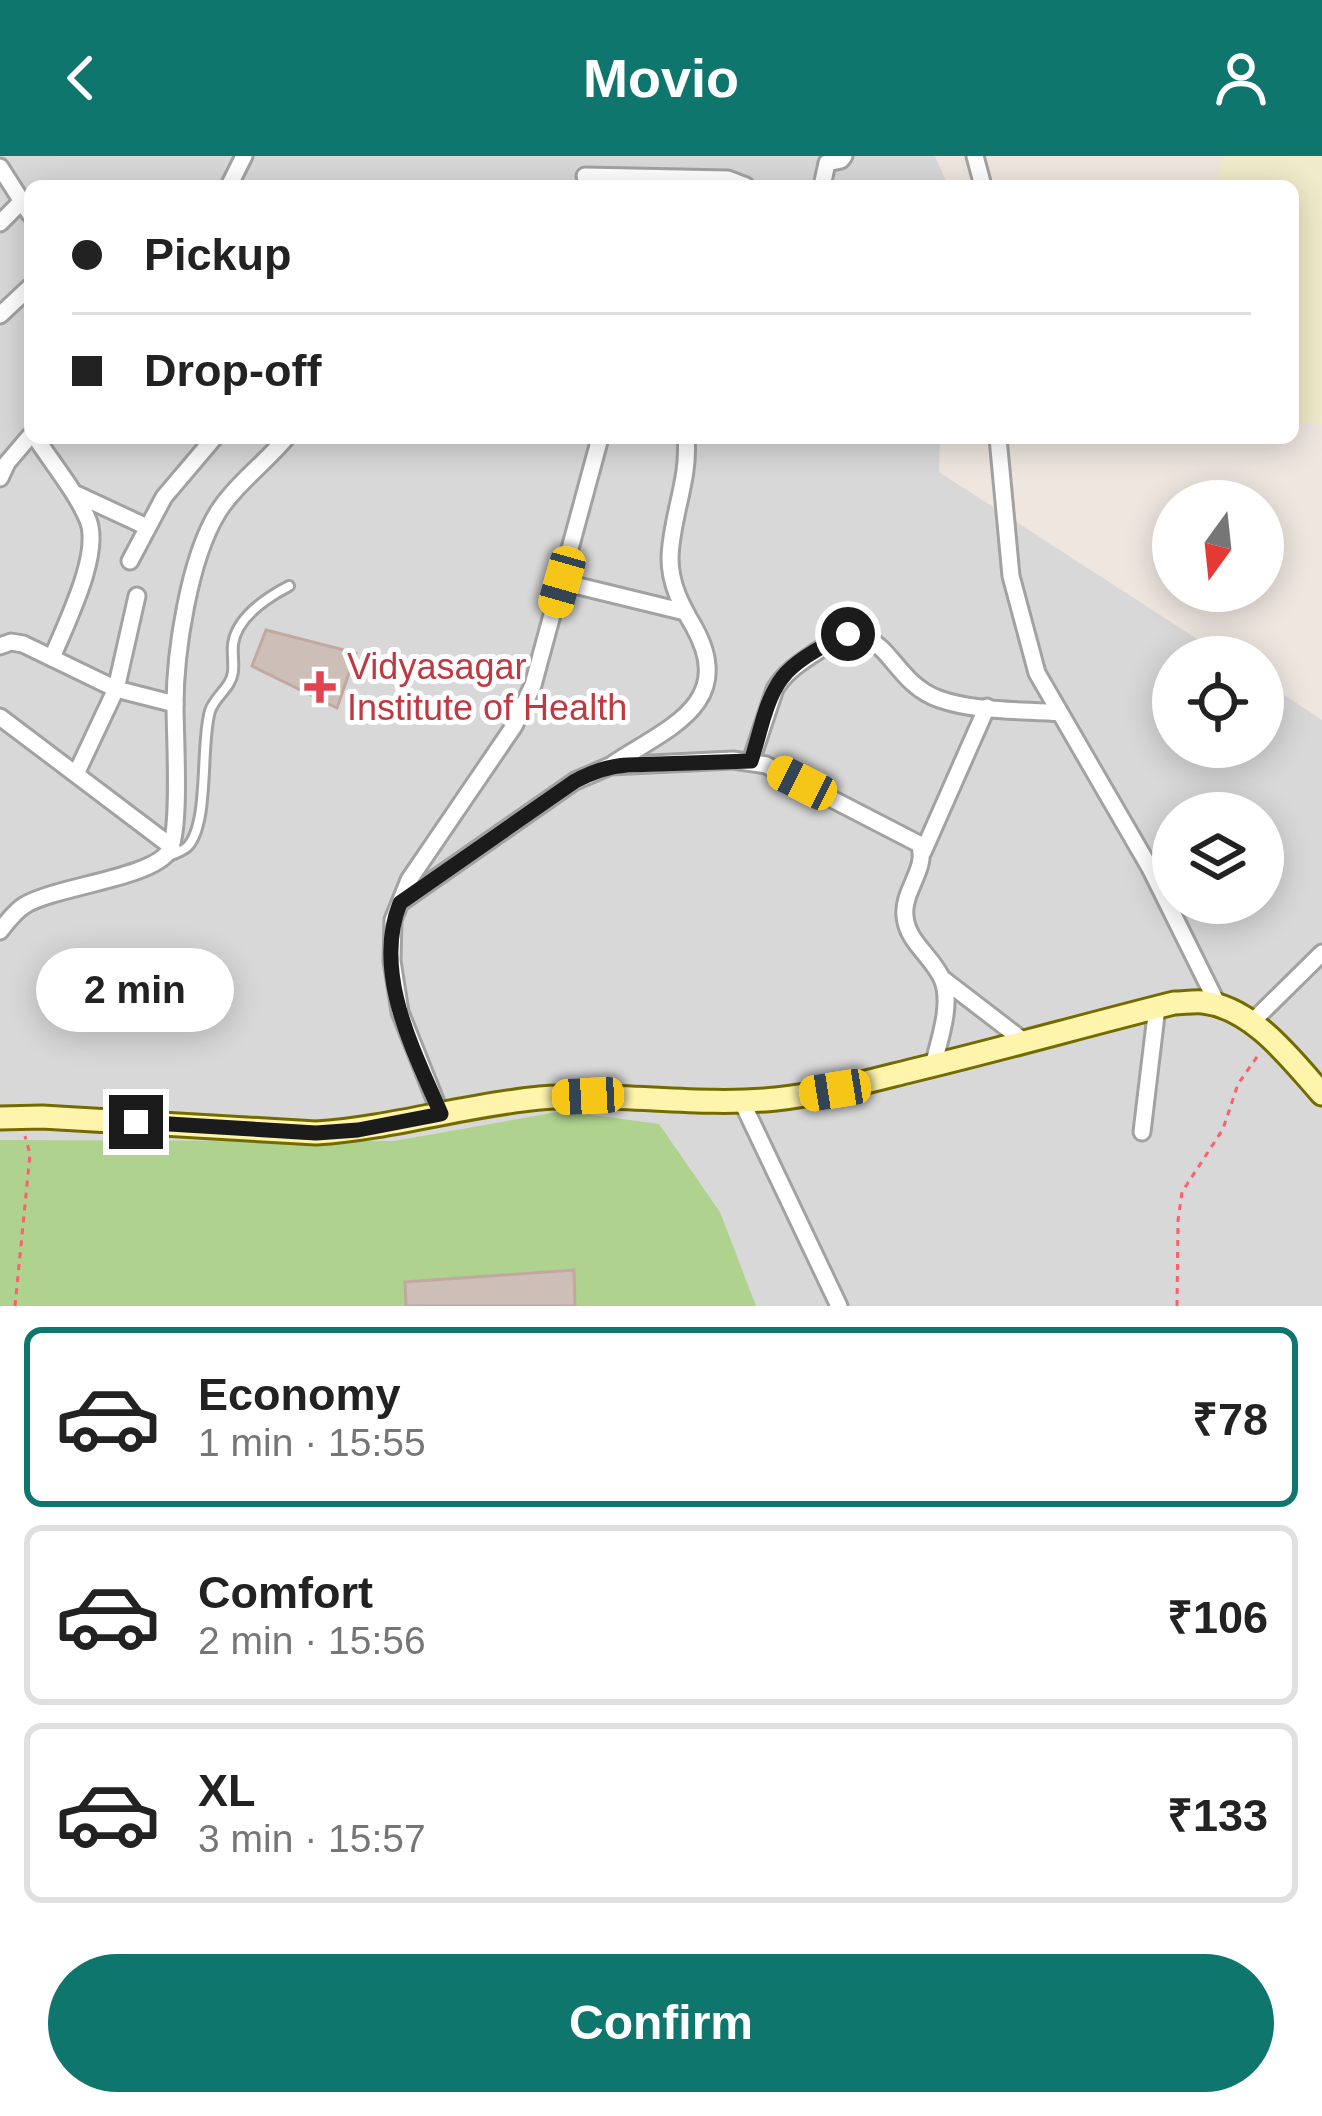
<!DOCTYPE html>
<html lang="en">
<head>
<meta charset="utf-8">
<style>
  body { margin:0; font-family:Arial,sans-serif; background:#f2f2f2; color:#222; height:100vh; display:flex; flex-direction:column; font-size:45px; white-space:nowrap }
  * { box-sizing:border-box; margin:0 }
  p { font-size:39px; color:#767676 }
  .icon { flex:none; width:66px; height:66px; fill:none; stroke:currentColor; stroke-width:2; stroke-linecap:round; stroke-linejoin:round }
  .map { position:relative; height:1150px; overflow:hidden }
  .sheet { display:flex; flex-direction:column; background:#fff; flex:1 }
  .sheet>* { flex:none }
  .banner { position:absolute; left:24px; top:24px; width:1275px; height:264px; border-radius:18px; box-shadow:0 6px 30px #0003; display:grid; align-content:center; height:264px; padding:0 48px; background:#fff }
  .needle { width:78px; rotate:195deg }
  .fabs { position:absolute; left:1152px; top:324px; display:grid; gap:24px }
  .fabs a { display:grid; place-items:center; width:132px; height:132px; border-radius:50%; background:#fff; box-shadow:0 6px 30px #0003; font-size:60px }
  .end { position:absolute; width:54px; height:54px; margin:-27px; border:15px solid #1b1b1b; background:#fff; box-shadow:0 0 0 6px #fff }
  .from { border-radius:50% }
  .bubble { position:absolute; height:84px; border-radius:42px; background:#fff; box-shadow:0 6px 30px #0003; font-size:39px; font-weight:600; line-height:84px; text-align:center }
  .car { position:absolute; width:36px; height:72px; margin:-36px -18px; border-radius:15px; box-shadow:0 0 9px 3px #0007; background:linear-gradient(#f5c518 24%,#345 0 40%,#f5c518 0 76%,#345 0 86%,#f5c518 0) }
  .banner b { display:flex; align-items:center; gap:42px; height:114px; font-size:45px }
  .banner b+b { border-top:3px solid #e0e0e0 }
  .banner i { width:30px; height:30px; background:#222 }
  ul { padding:21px 0 0; list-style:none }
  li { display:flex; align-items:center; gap:36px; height:180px; margin:0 24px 18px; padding:0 24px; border:6px solid #e0e0e0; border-radius:18px }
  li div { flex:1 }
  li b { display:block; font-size:45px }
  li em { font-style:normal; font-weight:600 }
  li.current { border-color:#0f766e }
  li>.icon { width:108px; height:108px; stroke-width:1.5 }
  .primary-button { display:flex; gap:24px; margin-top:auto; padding:24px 48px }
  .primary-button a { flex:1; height:138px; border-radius:72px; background:#0f766e; color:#fff; font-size:48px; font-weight:600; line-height:138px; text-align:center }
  header { display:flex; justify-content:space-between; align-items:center; height:156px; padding:0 48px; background:#0f766e; color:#fff; font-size:54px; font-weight:600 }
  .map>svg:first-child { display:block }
  .residential { fill:#d9d8d8; fill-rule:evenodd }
  .farmland { fill:#f0ebc8 }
  .forest { fill:#afd28f }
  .building { fill:#cebeb8; stroke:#c1a9a0; stroke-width:3 }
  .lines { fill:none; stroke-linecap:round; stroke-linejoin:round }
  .lane-casing { stroke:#a2a2a2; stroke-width:14 }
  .street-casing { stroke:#a2a2a2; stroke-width:21 }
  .secondary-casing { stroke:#746b00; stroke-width:27 }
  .path { stroke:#ff5f6c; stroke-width:3; stroke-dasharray:6 6; stroke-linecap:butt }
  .lane { stroke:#fff; stroke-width:8 }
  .street { stroke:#fff; stroke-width:15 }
  .secondary { stroke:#fff4ac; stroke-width:21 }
  .route { stroke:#1b1b1b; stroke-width:15 }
  .health-dot { fill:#e0444e; stroke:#fff; stroke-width:4.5 }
  .labels { text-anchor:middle; stroke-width:10; stroke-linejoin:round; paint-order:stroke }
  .health-label { font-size:36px; fill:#be3a42; stroke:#fff; text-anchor:start }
</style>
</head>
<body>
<header><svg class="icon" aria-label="back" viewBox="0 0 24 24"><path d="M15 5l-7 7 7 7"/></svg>Movio<svg class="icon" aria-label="person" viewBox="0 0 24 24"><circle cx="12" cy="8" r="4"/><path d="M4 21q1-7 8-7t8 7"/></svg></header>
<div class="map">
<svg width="1322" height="1150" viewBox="0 0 1322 1150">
  <rect width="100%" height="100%" fill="#eee6df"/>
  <path class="residential" d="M0 0H935L948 30H30V282H940L939 316 1225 501H1173V591H1263V525L1322 564V1150H0ZM1173 657H1263V747H1173Z"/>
  <polygon class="farmland" points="1224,0 1322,0 1322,269 1311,266 1293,268 1293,30 1214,30"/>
  <polygon class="forest" points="563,955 659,968 720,1056 756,1150 0,1150 0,984 394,985"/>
  <g class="building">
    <polygon points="266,474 356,497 337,552 252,510"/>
    <polygon points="574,1114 575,1150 406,1150 405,1126"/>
  </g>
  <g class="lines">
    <defs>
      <path id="lane" d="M171 699C177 697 182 695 187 691 210 668 200 588 210 555 215 540 231 532 233 516 234 507 232 498 233 488 237 461 266 442 289 430"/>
      <g id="street">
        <polyline points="975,0 983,30"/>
        <polyline points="0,11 30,58"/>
        <polyline points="585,20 728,23 746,30"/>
        <polyline points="229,30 244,0"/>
        <polyline points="822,30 827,7 841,4 844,0"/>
        <polyline points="0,67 22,45"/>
        <polyline points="0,159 30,131"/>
        <path d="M36 282C52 307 77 337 88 364 102 398 65 469 52 502"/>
        <polyline points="998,282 1011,420 1037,517 1150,712 1219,851"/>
        <polyline points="0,322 7,307 30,280"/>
        <polyline points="74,337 147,371"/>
        <polyline points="130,405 164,341 214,282"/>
        <polyline points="562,426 685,456"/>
        <polyline points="0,490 11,486 23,488 116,533 175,548"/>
        <polyline points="0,561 172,691"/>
        <path d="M751 605 775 533C785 516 800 507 816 496 887 449 884 524 939 543 976 556 1022 554 1060 557"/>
        <path d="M613 608C667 572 737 548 694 471 681 449 670 428 670 402 671 361 690 323 686 282"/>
        <polyline points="76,618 116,533 137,440"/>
        <polyline points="923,696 987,551"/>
        <path d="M400 747 575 625 610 610 733 604 766 609 919 688C929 711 902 735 905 760 907 787 934 801 943 825 952 850 939 885 933 910"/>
        <path d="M0 775C7 766 15 755 25 749 57 730 152 722 169 695 181 676 175 579 175 550 175 496 189 403 218 356 236 328 265 307 286 282"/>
        <polyline points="943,823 1025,886"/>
        <polyline points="1250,868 1322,797"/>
        <polyline points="742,946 839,1150"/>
        <polyline points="441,959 400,856 392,805 393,764 409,724 514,570 533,529 600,282"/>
        <polyline points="1142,976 1157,851"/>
      </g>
      <path id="secondary" d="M0 962 42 961 316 977C392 972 465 949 540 942 619 936 698 951 776 943 822 938 866 926 910 915 998 894 1086 869 1174 847 1183 847 1194 845 1203 846 1253 852 1291 903 1322 938"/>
    </defs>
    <use href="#lane" class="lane-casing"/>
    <use href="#street" class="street-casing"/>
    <use href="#secondary" class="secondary-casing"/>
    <g class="path">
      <polyline points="15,1150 30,998 25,980"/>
      <polyline points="1177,1150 1178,1065 1182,1036 1223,973 1238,928 1259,898"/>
    </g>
    <use href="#lane" class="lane"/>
    <use href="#street" class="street"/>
    <use href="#secondary" class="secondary"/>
  </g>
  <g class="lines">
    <path class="route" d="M136 966 316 977 358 974 441 958C414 895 372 817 400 747L575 625C593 616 608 610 628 609L751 605C760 579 765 544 782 522 796 503 826 488 848 478"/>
  </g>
  <path class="health-dot" d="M314 513h12v12h12v12h-12v12h-12v-12h-12v-12h12z"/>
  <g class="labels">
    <g class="health-label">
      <text x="347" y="523">Vidyasagar<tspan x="347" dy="41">Institute of Health</tspan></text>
    </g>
  </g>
</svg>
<div class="fabs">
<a><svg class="needle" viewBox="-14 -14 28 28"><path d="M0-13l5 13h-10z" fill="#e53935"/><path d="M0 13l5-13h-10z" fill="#767676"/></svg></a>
<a><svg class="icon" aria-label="locate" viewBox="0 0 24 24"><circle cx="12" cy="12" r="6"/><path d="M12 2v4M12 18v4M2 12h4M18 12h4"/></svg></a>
<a><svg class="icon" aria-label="layers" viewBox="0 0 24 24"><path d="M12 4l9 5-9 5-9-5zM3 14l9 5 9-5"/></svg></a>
</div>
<i class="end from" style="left:848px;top:478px"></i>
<i class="end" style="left:136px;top:966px"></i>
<div class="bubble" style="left:36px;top:792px;width:198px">2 min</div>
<i class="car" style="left:562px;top:426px;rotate:196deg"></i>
<i class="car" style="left:802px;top:627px;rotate:297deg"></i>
<i class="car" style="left:835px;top:934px;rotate:261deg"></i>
<i class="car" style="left:588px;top:940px;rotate:267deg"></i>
<div class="banner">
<b><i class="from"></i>Pickup</b>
<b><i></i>Drop-off</b>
</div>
</div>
<section class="sheet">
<ul>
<li class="current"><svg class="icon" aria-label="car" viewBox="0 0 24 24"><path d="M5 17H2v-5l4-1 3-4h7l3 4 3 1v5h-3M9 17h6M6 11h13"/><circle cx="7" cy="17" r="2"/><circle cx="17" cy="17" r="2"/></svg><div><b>Economy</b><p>1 min · 15:55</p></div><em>₹78</em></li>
<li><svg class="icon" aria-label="car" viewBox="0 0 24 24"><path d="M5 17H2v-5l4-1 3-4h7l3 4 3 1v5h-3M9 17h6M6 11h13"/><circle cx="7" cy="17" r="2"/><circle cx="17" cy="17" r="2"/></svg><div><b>Comfort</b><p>2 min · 15:56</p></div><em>₹106</em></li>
<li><svg class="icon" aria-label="car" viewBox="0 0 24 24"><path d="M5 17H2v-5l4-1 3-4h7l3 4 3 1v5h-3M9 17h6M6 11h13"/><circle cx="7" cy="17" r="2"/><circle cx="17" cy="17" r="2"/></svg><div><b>XL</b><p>3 min · 15:57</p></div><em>₹133</em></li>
</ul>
<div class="primary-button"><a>Confirm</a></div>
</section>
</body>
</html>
